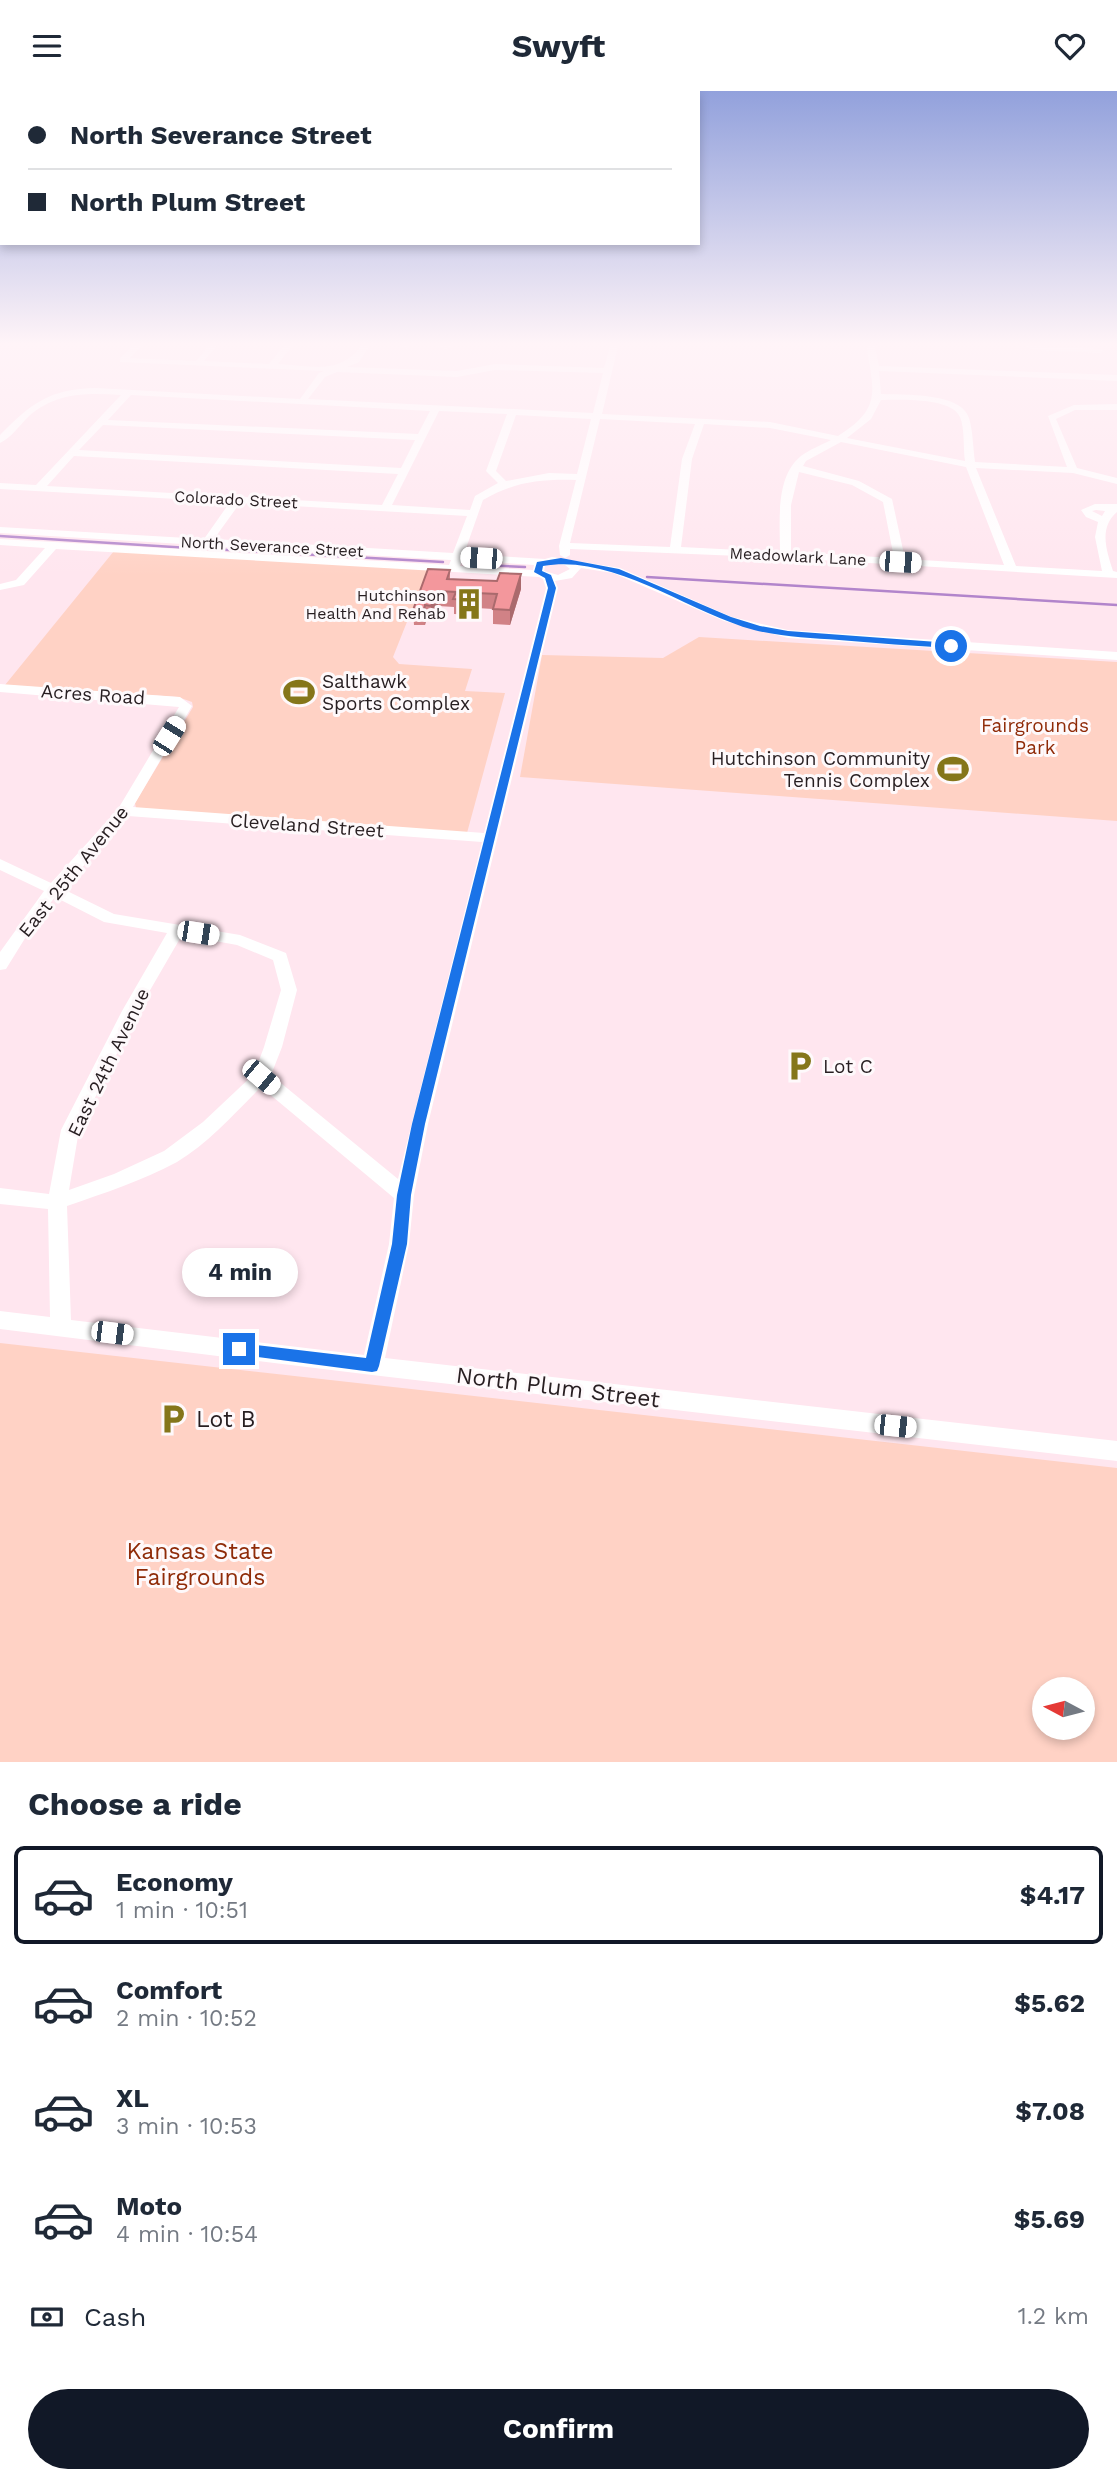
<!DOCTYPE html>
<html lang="en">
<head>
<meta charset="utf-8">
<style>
  body { margin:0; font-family:"Work Sans",sans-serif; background:#f6f6f7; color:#1f2937; height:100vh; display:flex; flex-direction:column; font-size:26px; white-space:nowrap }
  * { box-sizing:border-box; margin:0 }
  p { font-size:23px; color:#747a83 }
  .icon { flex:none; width:38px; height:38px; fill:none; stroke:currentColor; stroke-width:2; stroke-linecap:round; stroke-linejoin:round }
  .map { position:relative; height:1671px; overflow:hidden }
  .drawer { display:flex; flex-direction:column; background:#fff; flex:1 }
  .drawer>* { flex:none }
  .banner { position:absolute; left:0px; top:0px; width:700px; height:154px; box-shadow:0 4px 10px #0003; display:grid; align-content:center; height:154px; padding:0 28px; background:#fff }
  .needle { width:46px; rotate:277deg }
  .tools { position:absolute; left:1032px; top:1586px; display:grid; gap:14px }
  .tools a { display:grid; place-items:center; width:63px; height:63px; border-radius:50%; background:#fff; box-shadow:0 4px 10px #0003; font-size:35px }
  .end { position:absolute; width:32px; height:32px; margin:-16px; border:9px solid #1a73e8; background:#fff; box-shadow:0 0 0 4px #fff }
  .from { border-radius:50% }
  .bubble { position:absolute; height:49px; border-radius:24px; background:#fff; box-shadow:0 4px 10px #0003; font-size:23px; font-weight:700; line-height:49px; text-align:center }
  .car { position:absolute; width:21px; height:42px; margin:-21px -10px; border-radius:9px; box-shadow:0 0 5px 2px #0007; background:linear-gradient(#fff 24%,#345 0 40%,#fff 0 76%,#345 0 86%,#fff 0) }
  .banner b { display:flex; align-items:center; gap:24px; height:66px; font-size:26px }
  .banner b+b { border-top:2px solid #e0e1e3 }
  .banner i { width:18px; height:18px; background:#1f2937 }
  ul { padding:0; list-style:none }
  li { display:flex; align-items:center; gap:21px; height:98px; margin:0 14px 10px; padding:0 14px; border:4px solid transparent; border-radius:10px }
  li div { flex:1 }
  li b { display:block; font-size:26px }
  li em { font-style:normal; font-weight:700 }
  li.current { border-color:#111827 }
  li>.icon { width:63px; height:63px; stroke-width:1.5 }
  h2 { padding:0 28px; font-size:32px; line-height:84px }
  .pay { display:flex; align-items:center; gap:18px; height:77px; padding:0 28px; font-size:26px }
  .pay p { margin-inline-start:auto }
  .action { display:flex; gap:14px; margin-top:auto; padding:14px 28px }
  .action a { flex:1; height:80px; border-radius:42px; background:#111827; color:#fff; font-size:28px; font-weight:700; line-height:80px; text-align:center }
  header { display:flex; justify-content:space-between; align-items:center; height:91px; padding:0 28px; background:#fff; font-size:32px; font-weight:700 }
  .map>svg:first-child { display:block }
  .green { fill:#ffd2c5; fill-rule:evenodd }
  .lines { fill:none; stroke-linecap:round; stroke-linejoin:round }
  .stream { stroke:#b285cb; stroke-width:2.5 }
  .minor { fill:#fff; fill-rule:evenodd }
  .wall { fill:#d18286 }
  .shaded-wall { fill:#aa6a6d }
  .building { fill:#f3979c; stroke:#aa6a6d; stroke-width:2 }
  .route { fill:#1a73e8 }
  .labels { text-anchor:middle; stroke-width:6; stroke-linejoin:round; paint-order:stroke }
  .far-street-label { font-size:16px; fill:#271e21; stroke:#fef9fb }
  .far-poi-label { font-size:16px; fill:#271e21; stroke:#fef9fb; text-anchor:end }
  .poi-label { font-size:19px; fill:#271e21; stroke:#fef9fb; text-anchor:start }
  .street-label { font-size:19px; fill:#271e21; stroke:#fef9fb }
  .park-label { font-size:19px; fill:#8f2b08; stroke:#fef9fb }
  .near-street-label { font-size:23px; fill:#271e21; stroke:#fef9fb }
  .near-poi-label { font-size:23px; fill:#271e21; stroke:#fef9fb; text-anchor:start }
  .near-park-label { font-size:23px; fill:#8f2b08; stroke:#fef9fb }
</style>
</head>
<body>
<header><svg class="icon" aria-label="menu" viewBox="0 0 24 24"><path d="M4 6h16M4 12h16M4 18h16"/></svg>Swyft<svg class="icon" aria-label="heart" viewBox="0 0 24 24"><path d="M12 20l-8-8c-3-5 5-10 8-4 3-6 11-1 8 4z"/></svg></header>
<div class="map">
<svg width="1117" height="1671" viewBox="0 0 1117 1671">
  <rect width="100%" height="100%" fill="#ffe6ef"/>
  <g class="green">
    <polygon points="114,460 428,478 393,566 399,573 472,578 465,600 505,602 467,742 136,717 135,712 193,616 192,611 178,606 5,594"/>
    <polygon points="699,546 1117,571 1117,730 520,686 542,564 663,567"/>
    <path d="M0 1252 1117 1377V1671H0ZM1045 1598H1083V1636H1045Z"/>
  </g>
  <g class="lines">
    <g class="stream">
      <polyline points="0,445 189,457"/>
      <polyline points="211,458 443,471"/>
      <polyline points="464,473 525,476"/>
      <polyline points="647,486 1117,514"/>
    </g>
    <g class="minor">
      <path d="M137 251H145L130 267 196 270 212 251H220L204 270 269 273 287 251H295L278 273C315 275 341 285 364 251H372L359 271 347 276 457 280 495 273 604 277 611 251H619L602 323 770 331 838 345C885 316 872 297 866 251H874L879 275 1117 284V290L879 280 881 303C903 304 961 301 969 327 973 340 973 357 975 371L1067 376 1048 325 1074 314 1117 313V319H1075L1056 328 1077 377 1117 387V393L1073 382 976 377 1016 475 1102 480 1095 446 1098 431 1086 426 1081 419 1095 413H1117V421C1098 437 1107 461 1113 480L1117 481V487L786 467 570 458V464L565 467 560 464 559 455 576 389C540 388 514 391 483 409L464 463 545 468 552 466 620 477 732 526 788 539 1117 561V569L788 547 724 530 613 482 581 477 572 487 555 490 558 497 428 1033 414 1104 409 1153 385 1267 1117 1350V1370L372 1284 0 1238V1220L50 1226 48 1118 0 1113V1097L49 1103 61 1039 122 920 167 842 104 831 55 806 32 836 6 878 0 879V861L44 800 0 779V768L51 792 118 718 179 616 0 601V593L180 606 192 615 133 716 484 742 546 497 543 488 539 486 56 458 24 494 0 499V493L16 489 45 457 0 454V448L198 459 199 454 0 442V436L204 448 230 411 0 398V392L36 394 121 304C86 302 56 301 28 326 19 335 11 347 0 352V344C32 312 49 298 96 297L300 308 319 282 324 280 120 271V267ZM495 279 603 282 593 322 308 308 325 286 337 281 457 286ZM131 304 430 320 418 343 108 329ZM881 309C898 309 951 306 960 326 965 338 963 357 965 370L847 347 871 328ZM439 320 507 323 486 380 498 392 475 405 470 419 392 414ZM516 324 591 328 577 383 549 382 506 390 496 380ZM600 328 695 333 682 368 670 456 570 452ZM704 333 770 337 831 349C821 354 809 359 801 365 775 386 780 430 780 461L681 456 692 368ZM103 334 415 349 401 377 79 359ZM841 351 966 376 1004 474 905 468 892 408 859 390 803 375 806 370ZM74 365 398 383 382 414 47 395ZM799 381 852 394 883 411 894 467 791 461V414ZM240 412 467 425 453 462 214 448ZM1096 419 1105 420 1102 425 1092 420ZM210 455 451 469 449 474 206 460ZM462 469 534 474 533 479 460 475ZM553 472 565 474 570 478 558 484 544 480 545 475ZM128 725 482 751 398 1088 271 984 282 956 297 899 286 862 240 844 114 823 63 798ZM182 844 237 854 273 869 281 899 264 956 254 983 203 1031 164 1060 114 1083 69 1099 79 1039 138 920ZM261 996 394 1107 389 1153 364 1264 71 1229 67 1115C104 1102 142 1090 177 1071 209 1052 235 1022 261 996Z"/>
      <polygon points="406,251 414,251 406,258 402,256"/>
      <polygon points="426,251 445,253 468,251 445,258"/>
      <polygon points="879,251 947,251 943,253 883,253"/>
      <polygon points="1016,251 1026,251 1035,255 1100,258 1104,260 1100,262 1034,259"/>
    </g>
  </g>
  <polygon class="wall" points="450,479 450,488 521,498 510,534 493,533 493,518 477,517 474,524 454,523 454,516 438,515 432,530 426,529 425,534 414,534 413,519"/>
  <g class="shaded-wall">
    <polygon points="521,483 521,498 510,534 510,519"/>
    <polygon points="437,500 438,515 432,530 431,515"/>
    <polygon points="476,502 477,517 474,524 474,509"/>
    <polygon points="425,514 426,529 425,534 424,519"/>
  </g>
  <polygon class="building" points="428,478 450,479 447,488 497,490 500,482 521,483 510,519 493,518 497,503 476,502 474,509 453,508 456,501 437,500 431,515 425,514 424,519 413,519"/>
  <linearGradient id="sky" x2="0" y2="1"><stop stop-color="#92a1dc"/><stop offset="0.52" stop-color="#fff4f8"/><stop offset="1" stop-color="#fff4f8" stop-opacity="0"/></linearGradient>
  <rect width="1117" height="485" fill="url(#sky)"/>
  <path class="route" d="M561 467 619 478 731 526 760 535 788 540 951 552 955 555 951 557C913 555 876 552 839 549 811 547 782 546 754 539 688 521 613 462 543 475L542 480 551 484 556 497 425 1033 411 1104 407 1153 379 1275 377 1280 372 1281 234 1263 231 1258 234 1254 239 1252 366 1267 392 1153 397 1104 412 1033 548 497 545 487 534 481 537 471Z"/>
  <defs>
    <symbol id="building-bare" viewBox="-9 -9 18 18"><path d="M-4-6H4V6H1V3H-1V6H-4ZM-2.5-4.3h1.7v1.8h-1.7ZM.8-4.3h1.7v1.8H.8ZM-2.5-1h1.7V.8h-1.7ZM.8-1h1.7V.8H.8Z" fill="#85761a" stroke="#fef9fb" stroke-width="2.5" paint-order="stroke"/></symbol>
    <symbol id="stadium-bare" viewBox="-9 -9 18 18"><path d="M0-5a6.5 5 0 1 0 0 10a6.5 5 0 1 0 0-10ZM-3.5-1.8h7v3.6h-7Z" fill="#85761a" stroke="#fef9fb" stroke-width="2.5" paint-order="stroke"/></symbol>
    <symbol id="parking-bare" viewBox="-9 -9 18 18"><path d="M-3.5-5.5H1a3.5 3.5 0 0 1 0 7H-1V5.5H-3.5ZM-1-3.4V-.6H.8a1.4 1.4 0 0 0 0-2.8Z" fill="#85761a" stroke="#fef9fb" stroke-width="2.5" paint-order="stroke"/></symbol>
  </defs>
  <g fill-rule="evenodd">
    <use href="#building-bare" x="447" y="491" width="44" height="44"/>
    <use href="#stadium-bare" x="277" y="579" width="44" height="44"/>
    <use href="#stadium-bare" x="931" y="656" width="44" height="44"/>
    <use href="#parking-bare" x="778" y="953" width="44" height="44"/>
    <use href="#parking-bare" x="151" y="1306" width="44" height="44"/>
  </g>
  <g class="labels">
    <g class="far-street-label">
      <text transform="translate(236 408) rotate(3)" y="6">Colorado Street</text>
      <text transform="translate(272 455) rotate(3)" y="6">North Severance Street</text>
      <text transform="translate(798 465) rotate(3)" y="6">Meadowlark Lane</text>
    </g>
    <g class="far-poi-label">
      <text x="446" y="510">Hutchinson<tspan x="446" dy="18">Health And Rehab</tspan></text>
    </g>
    <g class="poi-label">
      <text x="322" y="597">Salthawk<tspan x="322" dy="22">Sports Complex</tspan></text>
      <text x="930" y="674" text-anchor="end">Hutchinson Community<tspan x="930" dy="22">Tennis Complex</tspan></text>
      <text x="823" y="982">Lot C</text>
    </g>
    <g class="street-label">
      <text transform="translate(93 603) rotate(4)" y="7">Acres Road</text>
      <text transform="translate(307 734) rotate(4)" y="7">Cleveland Street</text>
      <text transform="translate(73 780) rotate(-51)" y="7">East 25th Avenue</text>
      <text transform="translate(108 971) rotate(-64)" y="7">East 24th Avenue</text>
    </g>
    <g class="park-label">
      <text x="1035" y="641">Fairgrounds<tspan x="1035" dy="22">Park</tspan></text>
    </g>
    <g class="near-street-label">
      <text transform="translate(558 1296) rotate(7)" y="8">North Plum Street</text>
    </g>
    <g class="near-poi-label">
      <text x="196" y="1336">Lot B</text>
    </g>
    <g class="near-park-label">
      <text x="200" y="1468">Kansas State<tspan x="200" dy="26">Fairgrounds</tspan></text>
    </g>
  </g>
</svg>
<div class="tools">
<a><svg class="needle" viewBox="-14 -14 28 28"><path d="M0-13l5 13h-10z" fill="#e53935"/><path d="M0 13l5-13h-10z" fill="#747a83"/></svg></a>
</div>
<i class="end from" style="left:951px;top:555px"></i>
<i class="end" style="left:239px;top:1258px"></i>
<div class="bubble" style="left:182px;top:1157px;width:116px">4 min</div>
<i class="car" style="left:481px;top:467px;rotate:273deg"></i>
<i class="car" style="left:900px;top:471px;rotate:93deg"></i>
<i class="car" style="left:169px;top:645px;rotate:32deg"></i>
<i class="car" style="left:198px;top:842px;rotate:99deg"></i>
<i class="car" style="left:261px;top:986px;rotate:130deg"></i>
<i class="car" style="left:112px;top:1242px;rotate:97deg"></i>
<i class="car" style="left:895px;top:1335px;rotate:96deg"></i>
<div class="banner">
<b><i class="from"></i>North Severance Street</b>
<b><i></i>North Plum Street</b>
</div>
</div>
<section class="drawer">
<h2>Choose a ride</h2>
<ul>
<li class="current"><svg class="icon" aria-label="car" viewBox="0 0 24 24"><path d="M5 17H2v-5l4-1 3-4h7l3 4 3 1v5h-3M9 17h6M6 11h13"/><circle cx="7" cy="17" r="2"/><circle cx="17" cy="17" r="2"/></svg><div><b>Economy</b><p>1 min · 10:51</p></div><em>$4.17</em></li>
<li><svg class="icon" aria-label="car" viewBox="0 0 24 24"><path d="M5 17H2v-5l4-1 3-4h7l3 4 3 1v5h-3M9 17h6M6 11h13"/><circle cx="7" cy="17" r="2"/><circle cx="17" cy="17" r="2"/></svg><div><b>Comfort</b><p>2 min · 10:52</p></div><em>$5.62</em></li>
<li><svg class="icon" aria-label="car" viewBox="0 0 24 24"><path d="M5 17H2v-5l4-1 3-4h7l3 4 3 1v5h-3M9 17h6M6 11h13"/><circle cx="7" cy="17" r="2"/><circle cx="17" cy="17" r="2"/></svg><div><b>XL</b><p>3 min · 10:53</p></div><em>$7.08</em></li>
<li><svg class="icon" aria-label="car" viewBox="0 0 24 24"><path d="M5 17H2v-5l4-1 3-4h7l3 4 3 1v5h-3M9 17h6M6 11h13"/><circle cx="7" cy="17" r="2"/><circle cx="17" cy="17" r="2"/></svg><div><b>Moto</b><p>4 min · 10:54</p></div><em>$5.69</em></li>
</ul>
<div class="pay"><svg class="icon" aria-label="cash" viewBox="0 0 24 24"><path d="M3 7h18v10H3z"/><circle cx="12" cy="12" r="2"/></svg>Cash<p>1.2 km</p></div>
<div class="action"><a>Confirm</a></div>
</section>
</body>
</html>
